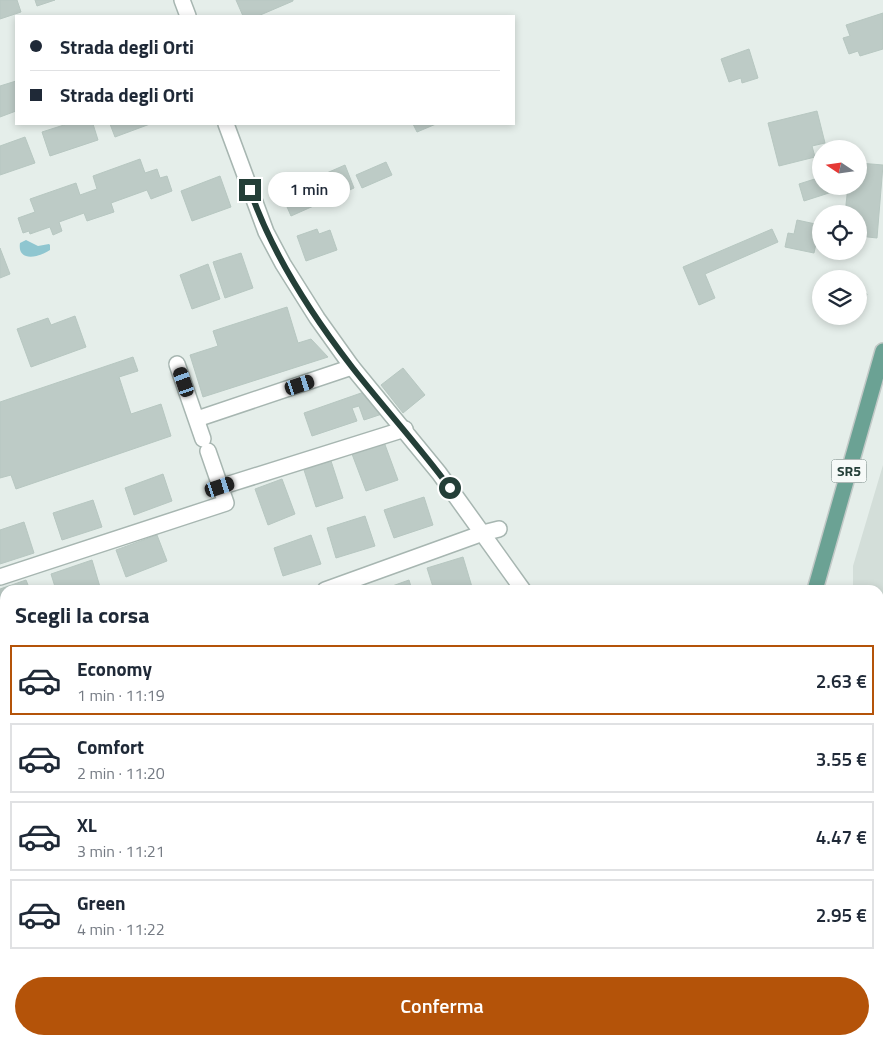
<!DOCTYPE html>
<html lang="it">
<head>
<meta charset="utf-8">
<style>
  body { margin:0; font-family:"Titillium Web",sans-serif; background:#f6f6f7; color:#1f2937; height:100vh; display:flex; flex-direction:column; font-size:19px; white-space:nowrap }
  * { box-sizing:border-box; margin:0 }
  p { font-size:16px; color:#747a83 }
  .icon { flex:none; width:28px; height:28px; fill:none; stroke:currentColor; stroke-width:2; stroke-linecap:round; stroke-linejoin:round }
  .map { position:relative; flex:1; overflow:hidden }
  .details { position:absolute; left:0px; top:585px; width:884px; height:460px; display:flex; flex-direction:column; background:#fff; border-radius:15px 15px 0 0; box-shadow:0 2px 8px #0003 }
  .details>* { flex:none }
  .banner { position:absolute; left:15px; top:15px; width:500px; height:110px; border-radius:0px; box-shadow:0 2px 8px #0003; display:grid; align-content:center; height:110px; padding:0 15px; background:#fff }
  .needle { width:32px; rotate:283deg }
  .buttons { position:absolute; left:812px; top:140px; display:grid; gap:10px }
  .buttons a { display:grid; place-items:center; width:55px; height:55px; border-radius:50%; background:#fff; box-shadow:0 2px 8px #0003; font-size:25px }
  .end { position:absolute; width:22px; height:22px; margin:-11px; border:6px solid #243f38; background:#fff; box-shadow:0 0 0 2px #fff }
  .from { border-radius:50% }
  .bubble { position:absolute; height:35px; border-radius:18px; background:#fff; box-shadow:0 2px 8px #0003; font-size:16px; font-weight:600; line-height:35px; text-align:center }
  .car { position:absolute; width:15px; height:30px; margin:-15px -8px; border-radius:6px; box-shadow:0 0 4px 1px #0007; background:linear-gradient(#222 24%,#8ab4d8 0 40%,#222 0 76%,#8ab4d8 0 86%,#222 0) }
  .banner b { display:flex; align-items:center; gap:18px; height:48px; font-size:19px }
  .banner b+b { border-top:1px solid #e0e1e3 }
  .banner i { width:12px; height:12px; background:#1f2937 }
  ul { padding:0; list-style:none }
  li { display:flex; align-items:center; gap:15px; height:70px; margin:0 10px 8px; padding:0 5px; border:2px solid #e0e1e3; border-radius:0px }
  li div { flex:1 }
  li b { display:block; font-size:19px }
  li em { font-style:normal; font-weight:600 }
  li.current { border-color:#b45309 }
  li>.icon { width:45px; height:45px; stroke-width:1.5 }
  h2 { padding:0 15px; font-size:22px; line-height:60px }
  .button { display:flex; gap:10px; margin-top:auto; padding:10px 15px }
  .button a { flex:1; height:58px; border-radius:30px; background:#b45309; color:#fff; font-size:20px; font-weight:600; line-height:58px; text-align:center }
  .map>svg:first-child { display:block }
  .built { fill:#d3ded9 }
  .water { fill:#8fc6d0 }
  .building { fill:#bdcbc6; stroke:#b7c7c1 }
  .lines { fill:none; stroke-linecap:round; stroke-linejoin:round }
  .street-casing { stroke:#a7b6b1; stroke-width:18 }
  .primary-casing { stroke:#c2c9c7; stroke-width:18 }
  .street { stroke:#fff; stroke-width:15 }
  .primary { stroke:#6ba294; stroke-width:15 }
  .route { stroke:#243f38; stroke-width:6 }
  .labels { text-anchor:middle; stroke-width:4; stroke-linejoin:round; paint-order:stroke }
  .shield { fill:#f6faf8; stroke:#637772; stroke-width:1 }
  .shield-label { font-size:14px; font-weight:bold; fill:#243f38 }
</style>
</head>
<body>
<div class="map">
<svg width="883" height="1045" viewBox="0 0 883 1045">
  <rect width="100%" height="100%" fill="#e5eeea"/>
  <polygon class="built" points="883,465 883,1045 704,1045 706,1040 879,1040 879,590 850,590 853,586 853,566"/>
  <path class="water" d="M26 240 38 246 49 244 50 245V250C40 257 17 263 20 243Z"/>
  <g class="building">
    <polygon points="0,0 17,0 21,12 0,19"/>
    <polygon points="35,0 55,0 37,6"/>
    <polygon points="236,0 293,0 293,1 258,16 243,16"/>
    <polygon points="883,13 883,49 860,56 858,51 849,54 843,38 850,36 846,25"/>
    <polygon points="749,49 758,78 742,83 741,78 729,82 721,59"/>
    <polygon points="16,81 16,111 0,117 0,86"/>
    <polygon points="817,111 825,143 812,146 815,157 779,166 768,123"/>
    <polygon points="67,124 93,124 98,140 50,156 42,132"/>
    <polygon points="110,124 150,124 115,137"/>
    <polygon points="413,124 436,124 417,132"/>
    <polygon points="25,137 35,163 0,175 0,146"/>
    <polygon points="140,159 145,173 157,169 160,178 167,176 172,191 151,199 147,190 111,203 114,212 87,221 84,213 59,222 62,231 53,235 50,227 30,234 29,231 23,233 18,218 35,212 30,199 76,183 80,195 97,189 93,176"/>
    <polygon points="386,162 392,175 362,188 356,175"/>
    <polygon points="859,163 883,165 877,238 859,236 859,214 845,214 848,186 859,186"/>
    <polygon points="345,165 354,188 291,216 281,193"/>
    <polygon points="220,176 231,207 192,221 181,191"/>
    <polygon points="821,177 821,186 830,186 832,192 804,201 799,184"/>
    <polygon points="797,220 820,225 814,253 785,247 788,233 794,234"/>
    <polygon points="317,229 319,234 330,230 337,250 306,261 297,236"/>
    <polygon points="772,229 778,242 705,274 715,298 699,305 683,267"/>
    <polygon points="0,248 10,274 0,278"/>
    <polygon points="241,253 253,288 225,298 213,262"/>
    <polygon points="208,264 220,299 192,309 180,275"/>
    <polygon points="859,291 867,294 861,313 859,312"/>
    <polygon points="287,307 298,343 311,339 328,357 203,397 190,355 218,346 213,331"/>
    <polygon points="75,316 86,347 31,367 17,329 48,318 51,325"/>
    <polygon points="133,357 138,371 119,377 131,414 161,404 171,436 16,489 11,475 0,478 0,402"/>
    <polygon points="403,368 425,395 403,413 381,385"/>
    <polygon points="364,392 382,414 364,420 359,406 352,408 357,421 312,436 304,413"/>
    <polygon points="384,442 398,480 366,491 352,454"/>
    <polygon points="331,461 343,498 316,507 304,470"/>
    <polygon points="163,474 172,501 134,515 125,488"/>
    <polygon points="282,479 295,514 268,525 255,489"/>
    <polygon points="424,497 433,525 394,538 384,510"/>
    <polygon points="93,500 102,527 62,540 53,513"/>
    <polygon points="365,516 375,546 336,558 327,528"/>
    <polygon points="24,522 34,553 0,564 0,530"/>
    <polygon points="157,535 167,561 126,577 116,550"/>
    <polygon points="311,535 321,564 283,576 274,548"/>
    <polygon points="463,557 472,587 462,590 434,590 427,568"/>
    <polygon points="92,560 100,587 91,590 56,590 51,574"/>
    <polygon points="26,580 30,590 5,590 5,618 0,620 0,589"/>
    <polygon points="409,580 412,590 381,590"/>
    <polygon points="883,596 883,650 879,651 879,597"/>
    <polygon points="5,720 5,757 4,758 0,748 0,722"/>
    <polygon points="883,837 883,1045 789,1045 789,1040 879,1040 879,838"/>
    <polygon points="166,1040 193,1040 195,1045 167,1045"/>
    <polygon points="273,1040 302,1040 284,1045 274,1045"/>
    <polygon points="568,1040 629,1040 631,1045 569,1045"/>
  </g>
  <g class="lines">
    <defs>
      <g id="street">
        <polyline points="182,0 188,16"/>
        <polyline points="226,124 266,232 283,264 317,318 352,367 439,473 523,590"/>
        <polyline points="177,364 203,439"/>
        <polyline points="197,419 352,367"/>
        <polyline points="220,487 405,429"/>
        <polyline points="0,577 226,503 208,451"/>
        <polyline points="325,590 483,533 499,529"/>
        <polyline points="0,711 5,709"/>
        <polyline points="410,1045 426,1040"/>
      </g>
      <g id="primary">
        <polyline points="815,590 883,351"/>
        <polyline points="686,1045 687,1040"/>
      </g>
    </defs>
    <use href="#street" class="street-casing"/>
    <use href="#primary" class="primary-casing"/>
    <use href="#street" class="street"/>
    <use href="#primary" class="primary"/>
  </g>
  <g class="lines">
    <path class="route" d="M250 190C272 254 311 314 352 367 384 408 419 446 450 488"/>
  </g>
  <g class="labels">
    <rect class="shield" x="831.5" y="459.5" width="35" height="23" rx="4"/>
    <g class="shield-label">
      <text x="849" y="476">SR5</text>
    </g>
  </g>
</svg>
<div class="buttons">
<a><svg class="needle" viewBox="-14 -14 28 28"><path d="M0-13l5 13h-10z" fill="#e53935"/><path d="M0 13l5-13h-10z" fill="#747a83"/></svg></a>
<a><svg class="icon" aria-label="locate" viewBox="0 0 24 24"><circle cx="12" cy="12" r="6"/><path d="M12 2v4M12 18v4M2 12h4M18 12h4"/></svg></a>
<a><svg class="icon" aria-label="layers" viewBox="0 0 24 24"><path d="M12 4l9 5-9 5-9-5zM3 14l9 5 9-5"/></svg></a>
</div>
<i class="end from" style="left:450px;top:488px"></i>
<i class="end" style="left:250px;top:190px"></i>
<div class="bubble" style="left:268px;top:172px;width:82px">1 min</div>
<i class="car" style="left:184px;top:382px;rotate:341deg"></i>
<i class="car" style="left:300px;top:385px;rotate:72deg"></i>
<i class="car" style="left:220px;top:487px;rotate:72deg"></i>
<div class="banner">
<b><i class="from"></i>Strada degli Orti</b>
<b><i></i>Strada degli Orti</b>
</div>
<section class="details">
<h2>Scegli la corsa</h2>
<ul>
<li class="current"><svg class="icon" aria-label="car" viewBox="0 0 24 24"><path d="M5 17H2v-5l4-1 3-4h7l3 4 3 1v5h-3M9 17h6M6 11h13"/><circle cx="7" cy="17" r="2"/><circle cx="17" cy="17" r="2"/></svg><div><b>Economy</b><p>1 min · 11:19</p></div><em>2.63 €</em></li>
<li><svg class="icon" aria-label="car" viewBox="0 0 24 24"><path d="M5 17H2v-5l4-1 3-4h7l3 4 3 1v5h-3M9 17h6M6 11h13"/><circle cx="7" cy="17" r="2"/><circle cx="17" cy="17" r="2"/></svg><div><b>Comfort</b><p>2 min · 11:20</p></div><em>3.55 €</em></li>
<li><svg class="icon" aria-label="car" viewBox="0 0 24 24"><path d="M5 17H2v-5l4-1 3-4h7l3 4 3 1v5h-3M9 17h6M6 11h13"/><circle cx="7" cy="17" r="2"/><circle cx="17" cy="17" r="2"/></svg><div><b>XL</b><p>3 min · 11:21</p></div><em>4.47 €</em></li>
<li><svg class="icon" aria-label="car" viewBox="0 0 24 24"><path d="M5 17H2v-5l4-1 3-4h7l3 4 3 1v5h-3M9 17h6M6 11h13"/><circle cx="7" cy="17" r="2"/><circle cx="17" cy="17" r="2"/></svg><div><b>Green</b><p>4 min · 11:22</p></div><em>2.95 €</em></li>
</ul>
<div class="button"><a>Conferma</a></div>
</section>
</div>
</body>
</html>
